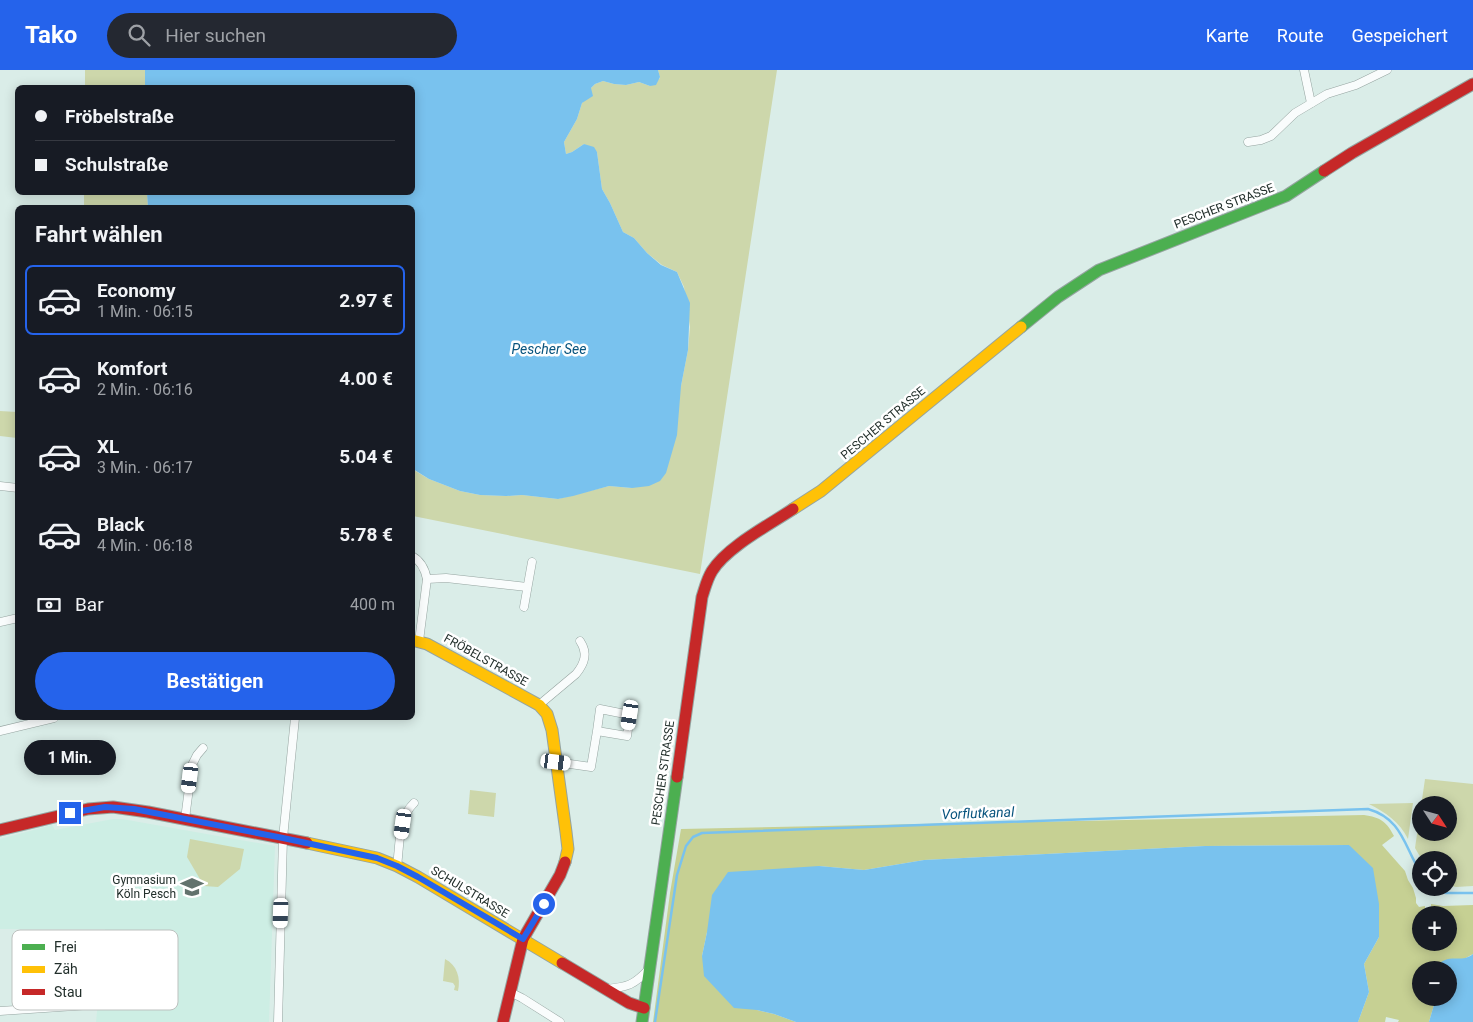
<!DOCTYPE html>
<html lang="de">
<head>
<meta charset="utf-8">
<style>
  body { margin:0; font-family:Roboto,sans-serif; background:#242831; color:#f1f3f6; height:100vh; display:flex; flex-direction:column; font-size:19px; white-space:nowrap }
  * { box-sizing:border-box; margin:0 }
  p { font-size:16px; color:#9ea1a6 }
  .icon { flex:none; width:28px; height:28px; fill:none; stroke:currentColor; stroke-width:2; stroke-linecap:round; stroke-linejoin:round }
  .map { position:relative; flex:1; overflow:hidden }
  .details { position:absolute; left:15px; top:135px; width:400px; height:515px; display:flex; flex-direction:column; background:#171b24; border-radius:8px; box-shadow:0 2px 12px #0003 }
  .details>* { flex:none }
  .top-card { position:absolute; left:15px; top:15px; width:400px; height:110px; border-radius:8px; box-shadow:0 2px 12px #0003; display:grid; align-content:center; height:110px; padding:0 20px; background:#171b24 }
  .needle { width:32px; rotate:126deg }
  .fabs { position:absolute; left:1412px; top:726px; display:grid; gap:10px }
  .fabs a { display:grid; place-items:center; width:45px; height:45px; border-radius:50%; background:#171b24; box-shadow:0 2px 12px #0003; font-size:25px }
  .end { position:absolute; width:22px; height:22px; margin:-11px; border:6px solid #2563eb; background:#fff; box-shadow:0 0 0 2px #fff }
  .from { border-radius:50% }
  .bubble { position:absolute; height:35px; border-radius:18px; background:#171b24; box-shadow:0 2px 12px #0003; font-size:16px; font-weight:700; line-height:35px; text-align:center }
  .car { position:absolute; width:15px; height:30px; margin:-15px -8px; border-radius:6px; box-shadow:0 0 4px 1px #0007; background:linear-gradient(#fff 24%,#345 0 40%,#fff 0 76%,#345 0 86%,#fff 0) }
  .top-card b { display:flex; align-items:center; gap:18px; height:48px; font-size:19px }
  .top-card b+b { border-top:1px solid #363941 }
  .top-card i { width:12px; height:12px; background:#f1f3f6 }
  ul { padding:0; list-style:none }
  li { display:flex; align-items:center; gap:15px; height:70px; margin:0 10px 8px; padding:0 10px; border:2px solid transparent; border-radius:8px }
  li div { flex:1 }
  li b { display:block; font-size:19px }
  li em { font-style:normal; font-weight:700 }
  li.current { border-color:#2563eb }
  li>.icon { width:45px; height:45px; stroke-width:1.5 }
  h2 { padding:0 20px; font-size:22px; line-height:60px }
  .pay { display:flex; align-items:center; gap:12px; height:55px; padding:0 20px; font-size:19px }
  .pay p { margin-inline-start:auto }
  .action { display:flex; gap:10px; margin-top:auto; padding:10px 20px }
  .action a { flex:1; height:58px; border-radius:30px; background:#2563eb; color:#fff; font-size:20px; font-weight:700; line-height:58px; text-align:center }
  header { display:flex; align-items:center; gap:30px; box-sizing:border-box; height:70px; padding:0 25px; background:#2563eb; color:#fff }
  header strong { font-size:24px }
  nav { display:flex; gap:28px; margin-inline-start:auto; font-size:18px }
  .search { width:350px; height:45px; background:#242831; display:flex; align-items:center; gap:12px; box-sizing:border-box; padding:0 18px; border-radius:28px; color:#9ea1a6; font-size:19px }
  .map>svg:first-child { display:block }
  .built { fill:#cdeee4 }
  .green { fill:#cdd7ab; fill-rule:evenodd }
  .forest { fill:#c6d093 }
  .water { fill:#79c2ee }
  .lines { fill:none; stroke-linecap:round; stroke-linejoin:round }
  .stream { stroke:#79c2ee; stroke-width:2.5 }
  .street-casing { stroke:#95a4a0; stroke-width:9 }
  .fast-casing { stroke:#95a4a0; stroke-width:13 }
  .slow-casing { stroke:#95a4a0; stroke-width:13 }
  .jam-casing { stroke:#95a4a0; stroke-width:13 }
  .street { stroke:#f9fcfc; stroke-width:8 }
  .fast { stroke:#4caf50; stroke-width:11 }
  .slow { stroke:#ffc107; stroke-width:11 }
  .jam { stroke:#c62828; stroke-width:11 }
  .route { stroke:#2563eb; stroke-width:6 }
  .labels { text-anchor:middle; stroke-width:5; stroke-linejoin:round; paint-order:stroke }
  .street-label { font-size:12px; fill:#222f2b; stroke:#fff }
  .poi-label { font-size:12px; fill:#222f2b; stroke:#fff; text-anchor:end }
  .water-label { font-size:14px; font-style:italic; fill:#08547e; stroke:#fff }
  .key { fill:#fff; stroke:#bdc1bf; stroke-width:1 }
  .key-label { font-size:14px; fill:#222f2b }
</style>
</head>
<body>
<header>
<strong>Tako</strong>
<div class="search"><svg class="icon" aria-label="search" viewBox="0 0 24 24"><circle cx="10" cy="10" r="6"/><path d="M15 15l6 6"/></svg>Hier suchen</div>
<nav><a>Karte</a><a>Route</a><a>Gespeichert</a></nav>
</header>
<div class="map">
<svg width="1473" height="952" viewBox="0 0 1473 952">
  <rect width="100%" height="100%" fill="#daede8"/>
  <polygon class="built" points="113,749 122,749 275,776 269,952 96,952 105,859 0,859 0,769 52,755 55,760"/>
  <g class="green">
    <polygon points="85,0 145,0 145,17 85,18"/>
    <polygon points="658,0 777,0 700,504 413,446 412,399 429,409 460,421 480,425 506,426 522,425 558,429 609,416 632,418 681,316 688,280 690,257 684,217 677,202 662,195 647,183 634,168 623,162 610,133 602,119 597,82 584,74 572,82 566,84 564,72 577,49 582,33 586,29 591,18 595,14 603,11 614,14 626,15 639,12 650,16 660,8"/>
    <polygon points="84,123 147,123 148,137 84,137"/>
    <polygon points="0,341 17,342 17,368 0,366"/>
    <path d="M1425 709 1473 714V816L1456 817 1449 815V790H1422L1415 778ZM1421 735H1449V762H1421Z"/>
    <polygon points="470,720 496,723 494,747 468,744"/>
    <path d="M1413 733 1408 769C1399 751 1386 743 1369 734Z"/>
    <polygon points="190,769 244,779 240,799 218,817 204,816 187,787"/>
    <path d="M445 889C457 895 461 908 458 921L454 920 455 916 453 913 443 911Z"/>
  </g>
  <path class="forest" d="M1364 745C1380 747 1387 752 1394 766L1382 775 1405 801 1408 810 1413 818 1416 828V833L1419 837 1425 836V844L1421 845V852L1414 862 1416 865 1421 861V872H1449V845L1431 844V834L1443 836 1473 835V884L1464 889H1460L1437 896 1434 900H1421V928H1436L1429 952H1398L1399 950 1386 947 1385 952H1358L1369 922 1364 894 1379 867 1349 775 1205 776 924 790 864 800 819 796 707 862 702 886 757 940 774 944 796 952H653L670 823 681 759Z"/>
  <g class="water">
    <polygon points="145,0 658,0 660,7 656,15 650,16 639,12 626,15 614,14 603,11 595,14 591,18 593,26 582,33 577,49 564,72 566,84 572,82 584,74 594,77 597,82 602,119 610,133 623,162 634,168 647,183 661,195 677,202 690,233 688,280 681,316 677,365 666,403 660,411 649,416 632,418 609,416 573,426 558,429 522,425 506,426 480,425 460,421 429,409 413,399 412,138 148,137 147,123 412,122 412,18 145,17"/>
    <polygon points="1349,775 1373,798 1379,834 1379,867 1364,894 1369,922 1358,952 796,952 774,944 757,940 734,938 704,906 702,886 707,862 712,825 728,802 819,796 864,800 924,790 1205,776"/>
    <path d="M1473 884V952H1429L1436 928H1449V900H1434C1447 880 1460 895 1473 884Z"/>
  </g>
  <g class="lines">
    <g class="stream">
      <polyline points="1434,818 1446,823 1473,823"/>
      <path d="M655 952 677 805 686 776 693 767 702 763 1368 739C1403 749 1404 777 1421 803"/>
    </g>
    <defs>
      <g id="street">
        <polyline points="1304,0 1311,33"/>
        <polyline points="1248,72 1261,70 1271,66 1295,43 1327,24 1356,15 1387,0"/>
        <polyline points="0,416 18,418"/>
        <path d="M412 486C421 491 425 499 427 509L419 571"/>
        <polyline points="427,509 446,508 527,517"/>
        <polyline points="524,537 532,492"/>
        <polyline points="0,552 18,548"/>
        <path d="M539 635 576 604C585 593 588 583 580 571"/>
        <polyline points="0,661 54,648"/>
        <polyline points="556,692 591,697 597,661 627,666 630,645 600,639 597,661"/>
        <polyline points="185,749 192,695 197,685 203,678"/>
        <path d="M397 796C400 775 398 748 414 733"/>
        <path d="M606 919C628 917 634 915 649 899"/>
        <polyline points="510,922 522,928 560,952"/>
        <polyline points="0,941 90,935"/>
        <polyline points="278,952 283,768 295,648"/>
      </g>
      <g id="fast">
        <polyline points="1021,257 1058,227 1099,200 1286,126 1324,101"/>
        <polyline points="642,952 677,707"/>
      </g>
      <g id="slow">
        <polyline points="793,439 821,421 1021,257"/>
        <polyline points="412,570 427,574 539,635 547,644 552,660 566,762 568,779 565,792"/>
        <polyline points="307,773 377,788 397,796 418,807 562,893"/>
      </g>
      <g id="jam">
        <polyline points="1324,101 1352,83 1473,14"/>
        <path d="M677 707 702 527C705 518 707 509 712 501 727 477 769 455 793 439"/>
        <polyline points="0,760 88,739 113,737 148,742 307,773"/>
        <polyline points="562,893 629,933 644,938"/>
        <polyline points="503,952 523,869 560,805 565,792"/>
      </g>
    </defs>
    <use href="#street" class="street-casing"/>
    <use href="#fast" class="fast-casing"/>
    <use href="#slow" class="slow-casing"/>
    <use href="#jam" class="jam-casing"/>
    <use href="#street" class="street"/>
    <use href="#fast" class="fast"/>
    <use href="#slow" class="slow"/>
    <use href="#jam" class="jam"/>
  </g>
  <g class="lines">
    <polyline class="route" points="70,743 105,737 134,739 283,768 377,788 397,796 418,807 523,869 544,834"/>
  </g>
  <defs>
    <symbol id="school-bare" viewBox="-9 -9 18 18"><path d="M0-5L7-2L0 1L-7-2ZM-4 1L0 2.5L4 1V4Q0 6-4 4Z" fill="#62726d" stroke="#fff" stroke-width="2.5" paint-order="stroke"/></symbol>
  </defs>
  <g fill-rule="evenodd">
    <use href="#school-bare" x="176" y="801" width="32" height="32"/>
  </g>
  <g class="labels">
    <g class="street-label">
      <text transform="translate(1224 136) rotate(-21)" y="4">PESCHER STRASSE</text>
      <text transform="translate(883 353) rotate(-40)" y="4">PESCHER STRASSE</text>
      <text transform="translate(486 590) rotate(29)" y="4">FRÖBELSTRASSE</text>
      <text transform="translate(663 703) rotate(-82)" y="4">PESCHER STRASSE</text>
      <text transform="translate(470 822) rotate(31)" y="4">SCHULSTRASSE</text>
    </g>
    <g class="poi-label">
      <text x="176" y="814">Gymnasium<tspan x="176" dy="14">Köln Pesch</tspan></text>
    </g>
    <g class="water-label">
      <text x="549" y="284">Pescher See</text>
      <text transform="translate(978 743) rotate(-2)" y="5">Vorflutkanal</text>
    </g>
  </g>
  <rect x="12" y="860" width="166" height="80" rx="8" class="key"/>
  <rect x="22" y="874" width="23" height="6" fill="#4caf50"/>
  <rect x="22" y="896" width="23" height="7" fill="#ffc107"/>
  <rect x="22" y="919" width="23" height="6" fill="#c62828"/>
  <g class="key-label">
    <text x="54" y="882">Frei</text>
    <text x="54" y="904">Zäh</text>
    <text x="54" y="927">Stau</text>
  </g>
</svg>
<div class="fabs">
<a><svg class="needle" viewBox="-14 -14 28 28"><path d="M0-13l5 13h-10z" fill="#e53935"/><path d="M0 13l5-13h-10z" fill="#9ea1a6"/></svg></a>
<a><svg class="icon" aria-label="locate" viewBox="0 0 24 24"><circle cx="12" cy="12" r="6"/><path d="M12 2v4M12 18v4M2 12h4M18 12h4"/></svg></a>
<a>+</a>
<a>−</a>
</div>
<i class="end from" style="left:544px;top:834px"></i>
<i class="end" style="left:70px;top:743px"></i>
<div class="bubble" style="left:24px;top:670px;width:92px">1 Min.</div>
<i class="car" style="left:630px;top:645px;rotate:189deg"></i>
<i class="car" style="left:556px;top:692px;rotate:97deg"></i>
<i class="car" style="left:190px;top:708px;rotate:187deg"></i>
<i class="car" style="left:403px;top:754px;rotate:188deg"></i>
<i class="car" style="left:281px;top:843px;rotate:182deg"></i>
<div class="top-card">
<b><i class="from"></i>Fröbelstraße</b>
<b><i></i>Schulstraße</b>
</div>
<section class="details">
<h2>Fahrt wählen</h2>
<ul>
<li class="current"><svg class="icon" aria-label="car" viewBox="0 0 24 24"><path d="M5 17H2v-5l4-1 3-4h7l3 4 3 1v5h-3M9 17h6M6 11h13"/><circle cx="7" cy="17" r="2"/><circle cx="17" cy="17" r="2"/></svg><div><b>Economy</b><p>1 Min. · 06:15</p></div><em>2.97 €</em></li>
<li><svg class="icon" aria-label="car" viewBox="0 0 24 24"><path d="M5 17H2v-5l4-1 3-4h7l3 4 3 1v5h-3M9 17h6M6 11h13"/><circle cx="7" cy="17" r="2"/><circle cx="17" cy="17" r="2"/></svg><div><b>Komfort</b><p>2 Min. · 06:16</p></div><em>4.00 €</em></li>
<li><svg class="icon" aria-label="car" viewBox="0 0 24 24"><path d="M5 17H2v-5l4-1 3-4h7l3 4 3 1v5h-3M9 17h6M6 11h13"/><circle cx="7" cy="17" r="2"/><circle cx="17" cy="17" r="2"/></svg><div><b>XL</b><p>3 Min. · 06:17</p></div><em>5.04 €</em></li>
<li><svg class="icon" aria-label="car" viewBox="0 0 24 24"><path d="M5 17H2v-5l4-1 3-4h7l3 4 3 1v5h-3M9 17h6M6 11h13"/><circle cx="7" cy="17" r="2"/><circle cx="17" cy="17" r="2"/></svg><div><b>Black</b><p>4 Min. · 06:18</p></div><em>5.78 €</em></li>
</ul>
<div class="pay"><svg class="icon" aria-label="cash" viewBox="0 0 24 24"><path d="M3 7h18v10H3z"/><circle cx="12" cy="12" r="2"/></svg>Bar<p>400 m</p></div>
<div class="action"><a>Bestätigen</a></div>
</section>
</div>
</body>
</html>
